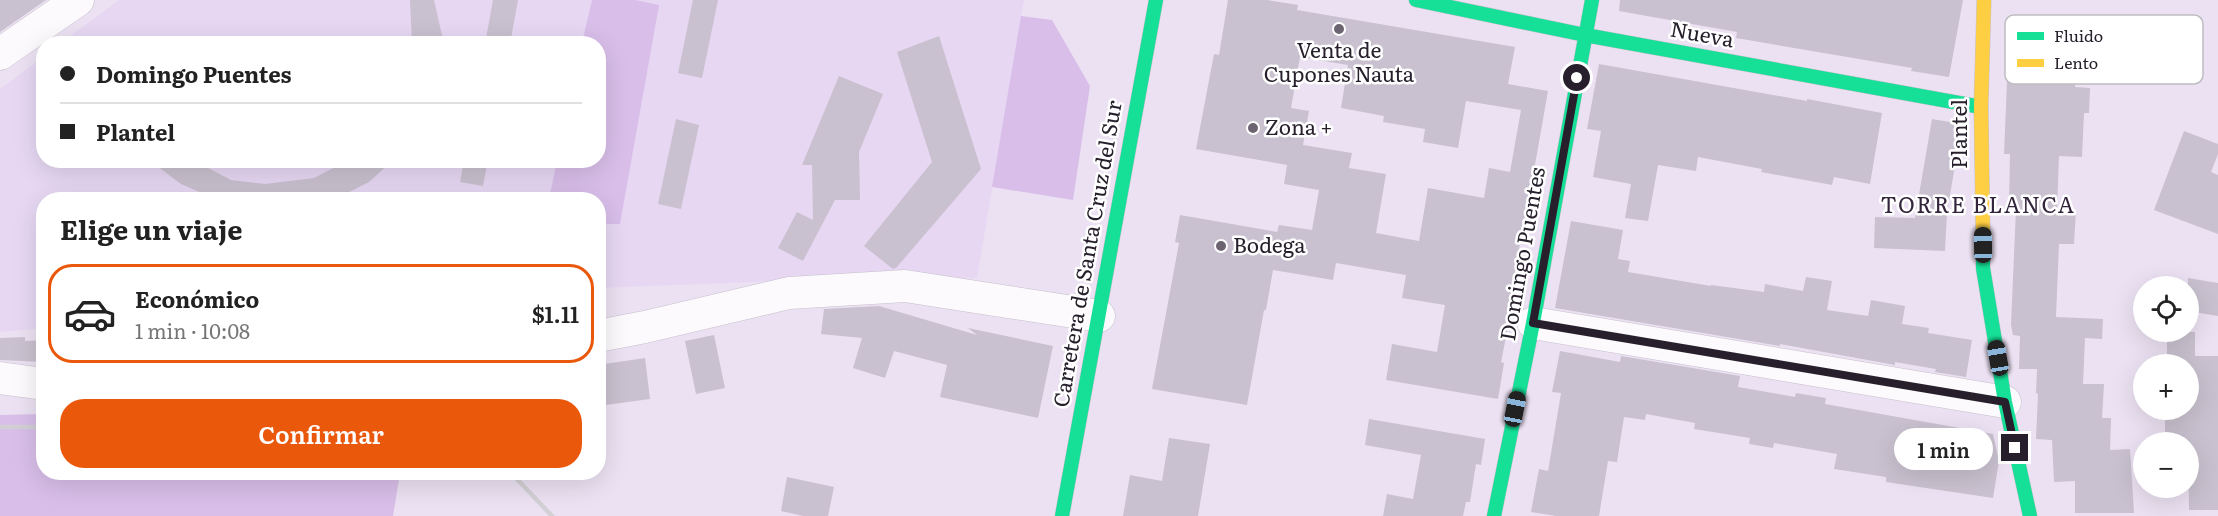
<!DOCTYPE html>
<html lang="es">
<head>
<meta charset="utf-8">
<style>
  body { margin:0; font-family:Literata,serif; background:#f6f6f6; color:#222; height:100vh; display:flex; flex-direction:column; font-size:22px; white-space:nowrap }
  * { box-sizing:border-box; margin:0 }
  p { font-size:20px; color:#767676 }
  .icon { flex:none; width:33px; height:33px; fill:none; stroke:currentColor; stroke-width:2; stroke-linecap:round; stroke-linejoin:round }
  .map { position:relative; flex:1; overflow:hidden }
  .panel { position:absolute; left:36px; top:192px; width:570px; height:288px; display:flex; flex-direction:column; background:#fff; border-radius:24px; box-shadow:0 6px 24px #0002 }
  .panel>* { flex:none }
  .hud { position:absolute; left:36px; top:36px; width:570px; height:132px; border-radius:24px; box-shadow:0 6px 24px #0002; display:grid; align-content:center; height:132px; padding:0 24px; background:#fff }
  .fabs { position:absolute; left:2133px; top:276px; display:grid; gap:12px }
  .fabs a { display:grid; place-items:center; width:66px; height:66px; border-radius:50%; background:#fff; box-shadow:0 6px 24px #0002; font-size:30px }
  .end { position:absolute; width:27px; height:27px; margin:-14px; border:8px solid #27202c; background:#fff; box-shadow:0 0 0 3px #fff }
  .from { border-radius:50% }
  .bubble { position:absolute; height:42px; border-radius:21px; background:#fff; box-shadow:0 6px 24px #0002; font-size:20px; font-weight:600; line-height:42px; text-align:center }
  .car { position:absolute; width:18px; height:36px; margin:-18px -9px; border-radius:8px; box-shadow:0 0 4px 2px #0007; background:linear-gradient(#222 24%,#8ab4d8 0 40%,#222 0 76%,#8ab4d8 0 86%,#222 0) }
  .hud b { display:flex; align-items:center; gap:21px; height:57px; font-size:22px }
  .hud b+b { border-top:2px solid #e0e0e0 }
  .hud i { width:15px; height:15px; background:#222 }
  ul { padding:0; list-style:none }
  li { display:flex; align-items:center; gap:18px; height:99px; margin:0 12px 9px; padding:0 12px; border:3px solid transparent; border-radius:24px }
  li div { flex:1 }
  li b { display:block; font-size:22px }
  li em { font-style:normal; font-weight:600 }
  li.on { border-color:#ea580c }
  li>.icon { width:54px; height:54px; stroke-width:1.5 }
  h2 { padding:0 24px; font-size:27px; line-height:72px }
  .action { display:flex; gap:12px; margin-top:auto; padding:12px 24px }
  .action a { flex:1; height:69px; border-radius:24px; background:#ea580c; color:#fff; font-size:24px; font-weight:600; line-height:69px; text-align:center }
  .map>svg:first-child { display:block }
  .built { fill:#e7d7f3 }
  .green { fill:#d8bee9 }
  .building { fill:#c9c1cf; fill-rule:evenodd }
  .lines { fill:none; stroke-linecap:round; stroke-linejoin:round }
  .street-casing { stroke:#c6bfcc; stroke-width:33 }
  .fast-casing { stroke:#c6bfcc; stroke-width:15 }
  .slow-casing { stroke:#c6bfcc; stroke-width:15 }
  .street { stroke:#fcfafd; stroke-width:32 }
  .fast { stroke:#16e098; stroke-width:14 }
  .slow { stroke:#ffcf43; stroke-width:14 }
  .rail { stroke:#d3d0d5; stroke-width:4.5 }
  .route { stroke:#27202c; stroke-width:8 }
  .poi-dot { fill:#6c6471; stroke:#fff; stroke-width:2 }
  .labels { text-anchor:middle; stroke-width:5; stroke-linejoin:round; paint-order:stroke }
  .street-label { font-size:21px; fill:#27202c; stroke:#fff }
  .poi-label { font-size:21px; fill:#27202c; stroke:#fff; text-anchor:start }
  .neighbourhood-label { font-size:22px; letter-spacing:1.5px; fill:#33253c; stroke:#fff }
  .key { fill:#fff; stroke:#bebcc0; stroke-width:1.5 }
  .key-label { font-size:16px; fill:#27202c }
</style>
</head>
<body>
<div class="map">
<svg width="2218" height="516" viewBox="0 0 2218 516">
  <rect width="100%" height="100%" fill="#ebe1f2"/>
  <polygon class="built" points="119,0 1024,0 977,278 800,280 599,288 598,200 44,200 43,328 0,332 0,89 43,57 44,160 598,160 598,44 61,43"/>
  <g class="green">
    <polygon points="592,0 635,0 659,5 620,224 599,224 598,200 549,199 557,161 598,160 598,44 582,43"/>
    <polygon points="1021,16 1052,20 1090,86 1073,200 992,187"/>
    <polygon points="43,414 44,472 400,473 393,516 0,516 0,415"/>
  </g>
  <g class="building">
    <polygon points="0,0 46,0 0,32"/>
    <polygon points="410,0 434,0 444,44 412,44"/>
    <polygon points="493,0 518,0 510,44 485,44"/>
    <polygon points="693,0 718,0 702,78 678,73"/>
    <path d="M1228 0H1267L1298 5 1297 10 1515 47 1508 84 1548 91 1533 176H1535L1531 199 1525 233H1522L1506 321 1509 322 1501 362 1504 363 1498 399 1386 380 1392 344 1437 352 1445 305 1402 298 1406 275 1336 263 1333 280 1273 270 1266 310H1264L1247 405 1152 389 1179 243 1175 242 1180 215 1277 232 1279 225 1312 230 1319 190 1284 184 1287 165 1196 149 1214 54 1219 55ZM1300 57 1348 65 1341 108 1384 116 1383 122 1425 129 1423 142 1458 148 1466 101 1521 110 1510 172 1489 168 1484 198 1428 188 1419 241 1376 233 1386 174 1349 168 1352 153 1303 145 1309 111 1291 108Z"/>
    <polygon points="1620,0 1963,0 1949,77 1911,71 1912,68 1736,38 1737,32 1619,11"/>
    <polygon points="939,36 981,169 896,268 893,269 864,246 932,162 897,52"/>
    <polygon points="2008,57 2076,59 2075,87 2090,88 2089,113 2084,113 2082,157 2059,156 2057,210 2076,211 2074,244 2059,244 2056,317 2103,319 2102,339 2085,338 2083,384 2104,384 2102,418 2111,418 2110,450 2130,449 2134,513 2075,513 2075,481 2054,482 2052,440 2036,439 2038,394 2036,393 2037,369 2019,369 2020,336 2013,335 2011,325 2016,209 2009,208 2010,154 2004,154"/>
    <polygon points="1599,64 1807,101 1807,99 1882,113 1870,184 1834,177 1832,185 1761,172 1762,169 1698,157 1696,171 1658,165 1648,221 1625,218 1631,184 1593,177 1601,131 1587,129"/>
    <polygon points="839,76 883,94 859,152 860,200 835,200 803,261 778,248 797,212 813,220 812,165 802,165"/>
    <polygon points="676,119 699,125 681,209 658,204"/>
    <polygon points="1932,119 1962,124 1947,213 1945,251 1874,248 1875,217 1915,218"/>
    <polygon points="2184,131 2218,144 2218,154 2211,172 2218,175 2218,234 2154,210"/>
    <polygon points="149,160 193,160 231,180 265,184 314,178 349,160 393,160 369,182 333,200 218,200 181,184"/>
    <polygon points="464,160 488,160 483,186 460,182"/>
    <polygon points="1571,221 1623,230 1618,259 1630,261 1628,272 1711,286 1711,285 1764,292 1765,284 1803,291 1806,277 1832,281 1827,310 1868,316 1871,300 1905,306 1902,324 1929,328 1928,333 1972,340 1966,377 1935,372 1936,369 1895,362 1895,365 1780,344 1780,346 1555,308"/>
    <polygon points="2188,278 2218,283 2218,316 2188,311"/>
    <polygon points="879,306 977,335 968,328 1053,346 1038,418 940,397 947,365 894,351 885,378 853,368 862,338 821,334 824,309"/>
    <polygon points="2167,332 2195,332 2195,356 2218,356 2218,510 2189,510 2188,442 2165,442 2165,410 2188,410 2188,364 2167,364"/>
    <polygon points="714,335 725,388 696,394 685,341"/>
    <polygon points="25,337 25,341 44,340 44,362 0,360 0,338"/>
    <polygon points="1560,351 1620,362 1621,356 1740,376 1738,387 1795,397 1796,393 1826,398 1825,404 1993,434 1999,461 1993,498 1886,482 1886,477 1834,469 1837,454 1774,443 1773,448 1749,444 1750,438 1694,429 1695,423 1646,414 1645,420 1624,417 1617,462 1608,461 1599,516 1556,516 1531,512 1539,469 1548,471 1561,393 1552,392"/>
    <polygon points="645,358 650,399 598,406 598,365"/>
    <polygon points="1369,419 1485,439 1481,465 1476,464 1470,502 1466,502 1463,516 1383,516 1387,494 1413,499 1421,455 1365,445"/>
    <polygon points="1169,438 1210,444 1198,516 1123,516 1130,475 1162,481"/>
    <polygon points="787,477 834,487 828,516 803,516 781,511"/>
  </g>
  <g class="lines">
    <defs>
      <g id="street">
        <polyline points="0,54 78,0"/>
        <polyline points="1533,323 2005,402"/>
        <polyline points="598,336 645,327 789,293 905,286 1099,316"/>
        <polyline points="0,378 44,384"/>
      </g>
      <g id="fast">
        <polyline points="1416,0 1585,35 1981,107"/>
        <polyline points="1983,236 1983,268 2005,402 2030,516"/>
        <polyline points="1062,516 1156,0"/>
        <polyline points="1494,516 1533,323 1592,0"/>
      </g>
      <polyline id="slow" points="1983,236 1981,107 1984,0"/>
    </defs>
    <use href="#street" class="street-casing"/>
    <use href="#fast" class="fast-casing"/>
    <use href="#slow" class="slow-casing"/>
    <use href="#street" class="street"/>
    <use href="#fast" class="fast"/>
    <use href="#slow" class="slow"/>
    <g class="rail">
      <polyline points="0,427 44,427"/>
      <polyline points="500,472 515,477 552,516"/>
    </g>
  </g>
  <g class="lines">
    <polyline class="route" points="1577,78 1533,323 2005,402 2015,448"/>
  </g>
  <g class="poi-dot">
    <circle cx="1339" cy="29" r="6"/>
    <circle cx="1253" cy="128" r="6"/>
    <circle cx="1221" cy="246" r="6"/>
  </g>
  <g class="labels">
    <g class="street-label">
      <text transform="translate(1702 35) rotate(10)" y="7">Nueva</text>
      <text transform="translate(1960 134) rotate(-90)" y="7">Plantel</text>
      <text transform="translate(1088 254) rotate(-80)" y="7">Carretera de Santa Cruz del Sur</text>
      <text transform="translate(1523 254) rotate(-80)" y="7">Domingo Puentes</text>
    </g>
    <g class="poi-label">
      <text x="1339" y="58" text-anchor="middle">Venta de<tspan x="1339" dy="24">Cupones Nauta</tspan></text>
      <text x="1265" y="135">Zona +</text>
      <text x="1233" y="253">Bodega</text>
    </g>
    <g class="neighbourhood-label">
      <text x="1978" y="213">TORRE BLANCA</text>
    </g>
  </g>
  <rect x="2005" y="15" width="198" height="69" rx="9" class="key"/>
  <rect x="2017" y="32" width="27" height="8" fill="#16e098"/>
  <rect x="2017" y="59" width="27" height="8" fill="#ffcf43"/>
  <g class="key-label">
    <text x="2054" y="42">Fluido</text>
    <text x="2054" y="69">Lento</text>
  </g>
</svg>
<div class="fabs">
<a><svg class="icon" aria-label="locate" viewBox="0 0 24 24"><circle cx="12" cy="12" r="6"/><path d="M12 2v4M12 18v4M2 12h4M18 12h4"/></svg></a>
<a>+</a>
<a>−</a>
</div>
<i class="end from" style="left:1577px;top:78px"></i>
<i class="end" style="left:2015px;top:448px"></i>
<div class="bubble" style="left:1894px;top:428px;width:99px">1 min</div>
<i class="car" style="left:1983px;top:245px;rotate:359deg"></i>
<i class="car" style="left:1998px;top:358px;rotate:350deg"></i>
<i class="car" style="left:1515px;top:409px;rotate:11deg"></i>
<div class="hud">
<b><i class="from"></i>Domingo Puentes</b>
<b><i></i>Plantel</b>
</div>
<section class="panel">
<h2>Elige un viaje</h2>
<ul>
<li class="on"><svg class="icon" aria-label="car" viewBox="0 0 24 24"><path d="M5 17H2v-5l4-1 3-4h7l3 4 3 1v5h-3M9 17h6M6 11h13"/><circle cx="7" cy="17" r="2"/><circle cx="17" cy="17" r="2"/></svg><div><b>Económico</b><p>1 min · 10:08</p></div><em>$1.11</em></li>
</ul>
<div class="action"><a>Confirmar</a></div>
</section>
</div>
</body>
</html>
